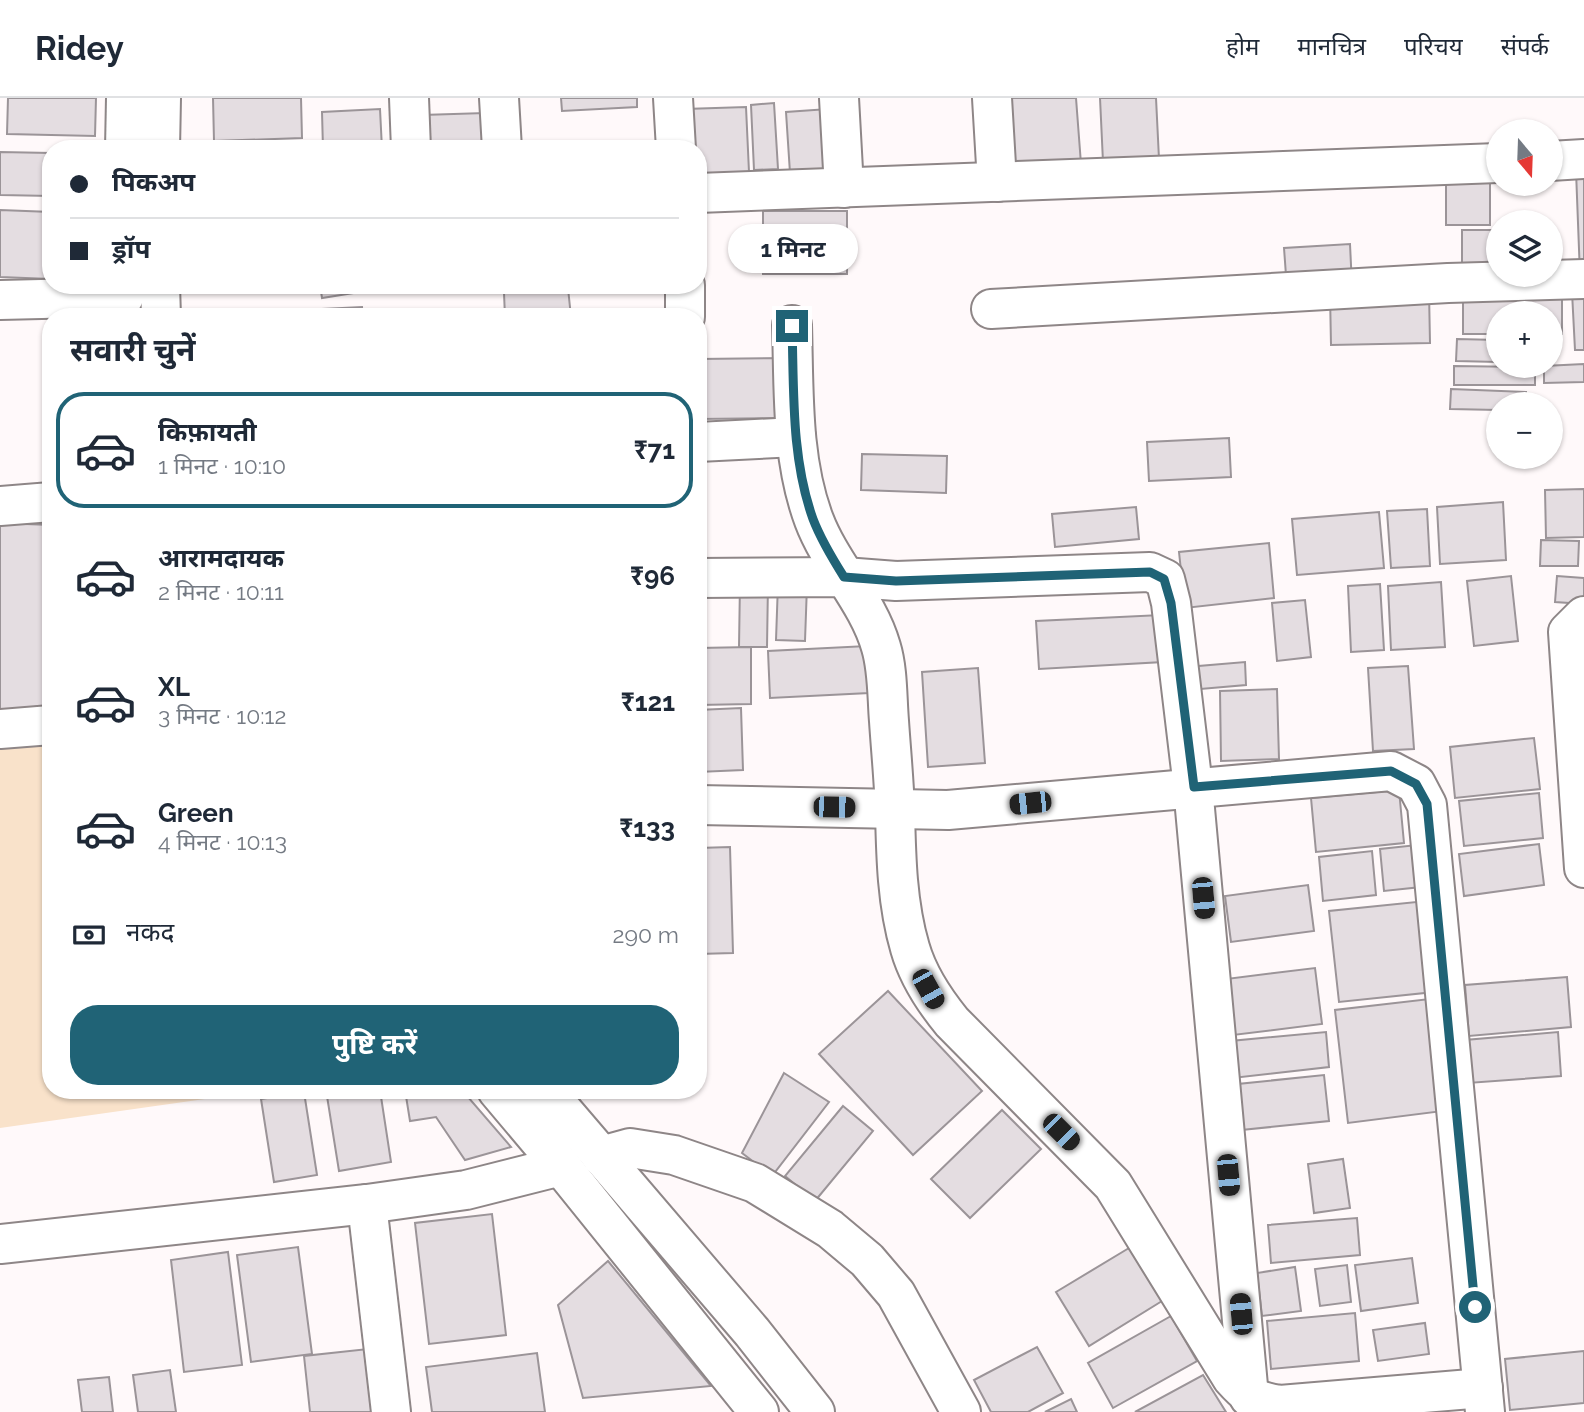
<!DOCTYPE html>
<html lang="hi">
<head>
<meta charset="utf-8">
<style>
  body { margin:0; font-family:Raleway,"Noto Sans Devanagari",sans-serif; background:#f2f2f3; color:#1f2937; height:100vh; display:flex; flex-direction:column; font-size:26px; white-space:nowrap }
  * { box-sizing:border-box; margin:0 }
  p { font-size:23px; color:#747a83 }
  .icon { flex:none; width:38px; height:38px; fill:none; stroke:currentColor; stroke-width:2; stroke-linecap:round; stroke-linejoin:round }
  .map { position:relative; flex:1; overflow:hidden }
  .side { position:absolute; left:42px; top:210px; width:665px; height:791px; display:flex; flex-direction:column; background:#fff; border-radius:28px; box-shadow:0 2px 5px #0004 }
  .side>* { flex:none }
  .top-card { position:absolute; left:42px; top:42px; width:665px; height:154px; border-radius:28px; box-shadow:0 2px 5px #0004; display:grid; align-content:center; height:154px; padding:0 28px; background:#fff }
  .needle { width:46px; rotate:161deg }
  .fabs { position:absolute; left:1486px; top:21px; display:grid; gap:14px }
  .fabs a { display:grid; place-items:center; width:77px; height:77px; border-radius:50%; background:#fff; box-shadow:0 2px 5px #0004; font-size:35px }
  .end { position:absolute; width:32px; height:32px; margin:-16px; border:9px solid #206376; background:#fff; box-shadow:0 0 0 4px #fff }
  .from { border-radius:50% }
  .bubble { position:absolute; height:49px; border-radius:24px; background:#fff; box-shadow:0 2px 5px #0004; font-size:23px; font-weight:700; line-height:49px; text-align:center }
  .car { position:absolute; width:21px; height:42px; margin:-21px -10px; border-radius:9px; box-shadow:0 0 5px 2px #0007; background:linear-gradient(#222 24%,#8ab4d8 0 40%,#222 0 76%,#8ab4d8 0 86%,#222 0) }
  .top-card b { display:flex; align-items:center; gap:24px; height:66px; font-size:26px }
  .top-card b+b { border-top:2px solid #e0e1e3 }
  .top-card i { width:18px; height:18px; background:#1f2937 }
  ul { padding:0; list-style:none }
  li { display:flex; align-items:center; gap:21px; height:116px; margin:0 14px 10px; padding:0 14px; border:4px solid transparent; border-radius:28px }
  li div { flex:1 }
  li b { display:block; font-size:26px }
  li em { font-style:normal; font-weight:700 }
  li.active { border-color:#206376 }
  li>.icon { width:63px; height:63px; stroke-width:1.5 }
  h2 { padding:0 28px; font-size:32px; line-height:84px }
  .pay { display:flex; align-items:center; gap:18px; height:77px; padding:0 28px; font-size:26px }
  .pay p { margin-inline-start:auto }
  .primary-button { display:flex; gap:14px; margin-top:auto; padding:14px 28px }
  .primary-button a { flex:1; height:80px; border-radius:28px; background:#206376; color:#fff; font-size:28px; font-weight:700; line-height:80px; text-align:center }
  header { display:flex; align-items:center; gap:42px; box-sizing:border-box; height:98px; padding:0 35px; background:#fff; border-bottom:2px solid #e0e1e3 }
  header strong { font-size:33px }
  nav { display:flex; gap:38px; margin-inline-start:auto; font-size:24px }
  .map>svg:first-child { display:block }
  .green { fill:#f9e2ca }
  .building { fill:#e4dde1; stroke:#9b9498; stroke-width:2 }
  .lines { fill:none; stroke-linecap:round; stroke-linejoin:round }
  .minor-casing { stroke:#8e8687; stroke-width:42 }
  .minor { stroke:#fff; stroke-width:38 }
  .route { stroke:#206376; stroke-width:9 }
</style>
</head>
<body>
<header>
<strong>Ridey</strong>
<nav><a>होम</a><a>मानचित्र</a><a>परिचय</a><a>संपर्क</a></nav>
</header>
<div class="map">
<svg width="1584" height="1314" viewBox="0 0 1584 1314">
  <rect width="100%" height="100%" fill="#fff9fa"/>
  <polygon class="green" points="51,628 51,992 268,992 0,1030 0,633"/>
  <g class="building">
    <polygon points="8,0 96,0 95,38 7,36"/>
    <polygon points="213,0 301,0 302,40 214,43"/>
    <polygon points="561,0 637,0 637,9 562,13"/>
    <polygon points="1002,0 1076,0 1081,66 1008,72"/>
    <polygon points="1100,0 1156,0 1159,61 1103,64"/>
    <polygon points="774,5 778,71 754,72 751,7"/>
    <polygon points="746,9 749,74 698,76 698,51 687,51 685,11"/>
    <polygon points="380,11 382,51 323,51 322,14"/>
    <polygon points="828,11 833,72 790,75 786,14"/>
    <polygon points="485,15 486,51 422,51 422,17"/>
    <polygon points="0,54 51,55 51,98 0,97"/>
    <polygon points="1584,72 1584,177 1580,177 1576,73"/>
    <rect x="1446" y="83" width="44" height="44"/>
    <polygon points="0,112 51,114 51,181 0,179"/>
    <rect x="763" y="113" width="84" height="63"/>
    <polygon points="1462,132 1491,132 1490,177 1462,177"/>
    <polygon points="1350,146 1352,188 1287,191 1284,150"/>
    <polygon points="320,187 379,187 379,191 322,200"/>
    <polygon points="1562,187 1562,236 1550,236 1550,215 1498,215 1498,236 1463,236 1463,188"/>
    <polygon points="568,190 571,219 505,219 504,195"/>
    <polygon points="1584,193 1584,252 1575,252 1572,194"/>
    <polygon points="1429,194 1430,245 1331,247 1330,196"/>
    <polygon points="362,209 363,219 220,219 220,216"/>
    <polygon points="433,214 433,219 373,219"/>
    <polygon points="1457,241 1498,242 1498,264 1456,263"/>
    <polygon points="789,260 789,320 698,321 698,261"/>
    <polygon points="1584,266 1584,284 1544,285 1544,268"/>
    <polygon points="1454,268 1535,269 1535,287 1454,287"/>
    <polygon points="1451,291 1526,294 1526,306 1498,306 1498,312 1450,311"/>
    <polygon points="1229,340 1231,379 1149,383 1147,344"/>
    <polygon points="862,356 947,358 946,395 861,392"/>
    <polygon points="1584,391 1584,439 1546,440 1545,392"/>
    <polygon points="1503,404 1506,462 1440,466 1437,409"/>
    <polygon points="1136,409 1139,441 1055,449 1052,416"/>
    <polygon points="1427,411 1430,468 1391,470 1387,413"/>
    <polygon points="1379,414 1384,470 1297,477 1292,421"/>
    <polygon points="0,425 51,427 51,607 0,613"/>
    <polygon points="1541,442 1579,443 1578,468 1540,468"/>
    <polygon points="1269,445 1274,500 1185,510 1179,454"/>
    <polygon points="1511,478 1518,543 1474,548 1467,483"/>
    <polygon points="1557,478 1584,480 1584,506 1555,504"/>
    <polygon points="740,484 768,485 767,549 739,549"/>
    <polygon points="1441,484 1445,549 1391,552 1388,488"/>
    <polygon points="778,485 807,487 805,543 776,542"/>
    <polygon points="1380,486 1384,552 1351,554 1348,488"/>
    <polygon points="1305,502 1311,559 1277,563 1272,505"/>
    <polygon points="1161,517 1163,564 1039,571 1036,523"/>
    <polygon points="867,548 869,595 770,600 768,553"/>
    <polygon points="751,549 751,606 698,607 698,550"/>
    <polygon points="1245,564 1246,587 1189,592 1187,569"/>
    <polygon points="1408,568 1414,651 1373,653 1368,570"/>
    <polygon points="978,570 985,665 928,669 922,574"/>
    <polygon points="1277,591 1279,661 1221,663 1220,593"/>
    <polygon points="741,610 743,672 698,674 698,612"/>
    <polygon points="1534,640 1540,691 1455,700 1450,649"/>
    <polygon points="1399,692 1404,745 1316,754 1311,700"/>
    <polygon points="1539,695 1543,740 1464,748 1459,703"/>
    <polygon points="1539,746 1544,787 1464,798 1459,756"/>
    <polygon points="1417,747 1421,789 1384,793 1380,751"/>
    <polygon points="730,749 733,855 698,856 698,750"/>
    <polygon points="1372,753 1376,797 1323,803 1319,759"/>
    <polygon points="1308,787 1314,833 1231,844 1225,798"/>
    <polygon points="1426,803 1434,894 1339,904 1329,813"/>
    <polygon points="1315,870 1322,926 1225,938 1218,882"/>
    <polygon points="1567,879 1571,929 1469,938 1465,887"/>
    <polygon points="888,893 982,993 913,1057 819,956"/>
    <polygon points="1438,900 1451,1012 1348,1025 1335,912"/>
    <polygon points="1326,934 1329,969 1224,981 1220,944"/>
    <polygon points="1558,934 1561,978 1468,985 1465,942"/>
    <polygon points="784,975 829,1004 772,1078 742,1055"/>
    <polygon points="1324,977 1329,1023 1232,1033 1228,987"/>
    <polygon points="326,992 380,992 391,1064 339,1073"/>
    <polygon points="405,992 462,992 511,1049 465,1062 436,1019 410,1023"/>
    <polygon points="304,994 317,1077 274,1084 261,1001"/>
    <polygon points="843,1008 873,1033 815,1103 785,1078"/>
    <polygon points="1002,1012 1041,1051 970,1120 931,1081"/>
    <polygon points="1343,1061 1350,1110 1314,1115 1308,1066"/>
    <polygon points="492,1116 506,1237 429,1246 415,1125"/>
    <polygon points="1357,1120 1360,1157 1271,1165 1268,1127"/>
    <polygon points="298,1149 312,1256 251,1264 237,1157"/>
    <polygon points="1129,1150 1162,1203 1089,1248 1056,1194"/>
    <polygon points="228,1154 242,1267 184,1274 171,1162"/>
    <polygon points="1412,1160 1418,1205 1361,1213 1355,1167"/>
    <polygon points="608,1163 711,1288 583,1300 558,1207"/>
    <polygon points="1347,1167 1351,1204 1320,1208 1315,1171"/>
    <polygon points="1295,1169 1301,1213 1262,1218 1257,1175"/>
    <polygon points="1355,1215 1359,1263 1271,1271 1267,1223"/>
    <polygon points="1171,1218 1197,1263 1113,1310 1088,1265"/>
    <polygon points="1425,1225 1429,1256 1378,1263 1373,1232"/>
    <polygon points="1037,1249 1063,1295 1028,1314 991,1314 974,1282"/>
    <polygon points="377,1250 383,1314 310,1314 304,1258"/>
    <polygon points="1584,1253 1584,1305 1510,1312 1505,1261"/>
    <polygon points="537,1255 545,1314 432,1314 426,1269"/>
    <polygon points="170,1272 176,1314 138,1314 133,1277"/>
    <polygon points="1203,1277 1226,1314 1135,1314"/>
    <polygon points="109,1279 113,1314 82,1314 78,1282"/>
    <polygon points="1071,1301 1077,1314 1045,1314"/>
  </g>
  <g class="lines">
    <defs>
      <g id="minor">
        <polyline points="409,0 411,51"/>
        <polyline points="499,0 502,51"/>
        <polyline points="673,0 676,51"/>
        <polyline points="839,0 844,90"/>
        <polyline points="992,0 997,84"/>
        <polyline points="125,51 126,0"/>
        <polyline points="160,51 161,0"/>
        <polyline points="1550,63 1584,61"/>
        <polyline points="698,95 1498,65"/>
        <polyline points="160,187 161,219"/>
        <polyline points="685,187 685,219"/>
        <polyline points="0,202 124,199"/>
        <polyline points="991,211 1448,185 1584,181"/>
        <path d="M792 227C794 292 791 361 814 422 831 467 868 503 881 549 888 572 887 599 889 623 891 653 894 683 895 713 896 759 897 806 910 850 918 878 934 902 952 924L1113 1087 1232 1280C1249 1299 1255 1303 1280 1307L1483 1290"/>
        <polyline points="698,344 796,339"/>
        <polyline points="0,408 51,404"/>
        <polyline points="698,480 844,479 896,483 1150,474 1165,481 1171,505 1193,689 1249,1299"/>
        <polyline points="1584,518 1568,534 1584,770"/>
        <polyline points="0,631 51,627"/>
        <polyline points="698,707 948,712 1391,673 1416,686 1427,707 1485,1314"/>
        <polyline points="497,992 561,1068 759,1314"/>
        <polyline points="545,992 752,1234 815,1314"/>
        <polyline points="601,1058 630,1050 674,1057 755,1085 830,1131 867,1162 896,1196 961,1314"/>
        <polyline points="367,1106 391,1314"/>
        <polyline points="0,1146 367,1106 466,1092 561,1068"/>
      </g>
    </defs>
    <use href="#minor" class="minor-casing"/>
    <use href="#minor" class="minor"/>
  </g>
  <g class="lines">
    <path class="route" d="M792 228C794 292 791 360 813 421 821 442 832 460 844 479L896 483 1150 474 1164 481 1171 505 1194 689 1391 673 1416 686 1427 706 1475 1209"/>
  </g>
</svg>
<div class="fabs">
<a><svg class="needle" viewBox="-14 -14 28 28"><path d="M0-13l5 13h-10z" fill="#e53935"/><path d="M0 13l5-13h-10z" fill="#747a83"/></svg></a>
<a><svg class="icon" aria-label="layers" viewBox="0 0 24 24"><path d="M12 4l9 5-9 5-9-5zM3 14l9 5 9-5"/></svg></a>
<a>+</a>
<a>−</a>
</div>
<i class="end from" style="left:1475px;top:1209px"></i>
<i class="end" style="left:792px;top:228px"></i>
<div class="bubble" style="left:728px;top:126px;width:130px">1 मिनट</div>
<i class="car" style="left:1030px;top:705px;rotate:264deg"></i>
<i class="car" style="left:834px;top:709px;rotate:91deg"></i>
<i class="car" style="left:1203px;top:800px;rotate:175deg"></i>
<i class="car" style="left:928px;top:891px;rotate:151deg"></i>
<i class="car" style="left:1061px;top:1034px;rotate:135deg"></i>
<i class="car" style="left:1228px;top:1077px;rotate:175deg"></i>
<i class="car" style="left:1241px;top:1216px;rotate:355deg"></i>
<div class="top-card">
<b><i class="from"></i>पिकअप</b>
<b><i></i>ड्रॉप</b>
</div>
<section class="side">
<h2>सवारी चुनें</h2>
<ul>
<li class="active"><svg class="icon" aria-label="car" viewBox="0 0 24 24"><path d="M5 17H2v-5l4-1 3-4h7l3 4 3 1v5h-3M9 17h6M6 11h13"/><circle cx="7" cy="17" r="2"/><circle cx="17" cy="17" r="2"/></svg><div><b>किफ़ायती</b><p>1 मिनट · 10:10</p></div><em>₹71</em></li>
<li><svg class="icon" aria-label="car" viewBox="0 0 24 24"><path d="M5 17H2v-5l4-1 3-4h7l3 4 3 1v5h-3M9 17h6M6 11h13"/><circle cx="7" cy="17" r="2"/><circle cx="17" cy="17" r="2"/></svg><div><b>आरामदायक</b><p>2 मिनट · 10:11</p></div><em>₹96</em></li>
<li><svg class="icon" aria-label="car" viewBox="0 0 24 24"><path d="M5 17H2v-5l4-1 3-4h7l3 4 3 1v5h-3M9 17h6M6 11h13"/><circle cx="7" cy="17" r="2"/><circle cx="17" cy="17" r="2"/></svg><div><b>XL</b><p>3 मिनट · 10:12</p></div><em>₹121</em></li>
<li><svg class="icon" aria-label="car" viewBox="0 0 24 24"><path d="M5 17H2v-5l4-1 3-4h7l3 4 3 1v5h-3M9 17h6M6 11h13"/><circle cx="7" cy="17" r="2"/><circle cx="17" cy="17" r="2"/></svg><div><b>Green</b><p>4 मिनट · 10:13</p></div><em>₹133</em></li>
</ul>
<div class="pay"><svg class="icon" aria-label="cash" viewBox="0 0 24 24"><path d="M3 7h18v10H3z"/><circle cx="12" cy="12" r="2"/></svg>नकद<p>290 m</p></div>
<div class="primary-button"><a>पुष्टि करें</a></div>
</section>
</div>
</body>
</html>
